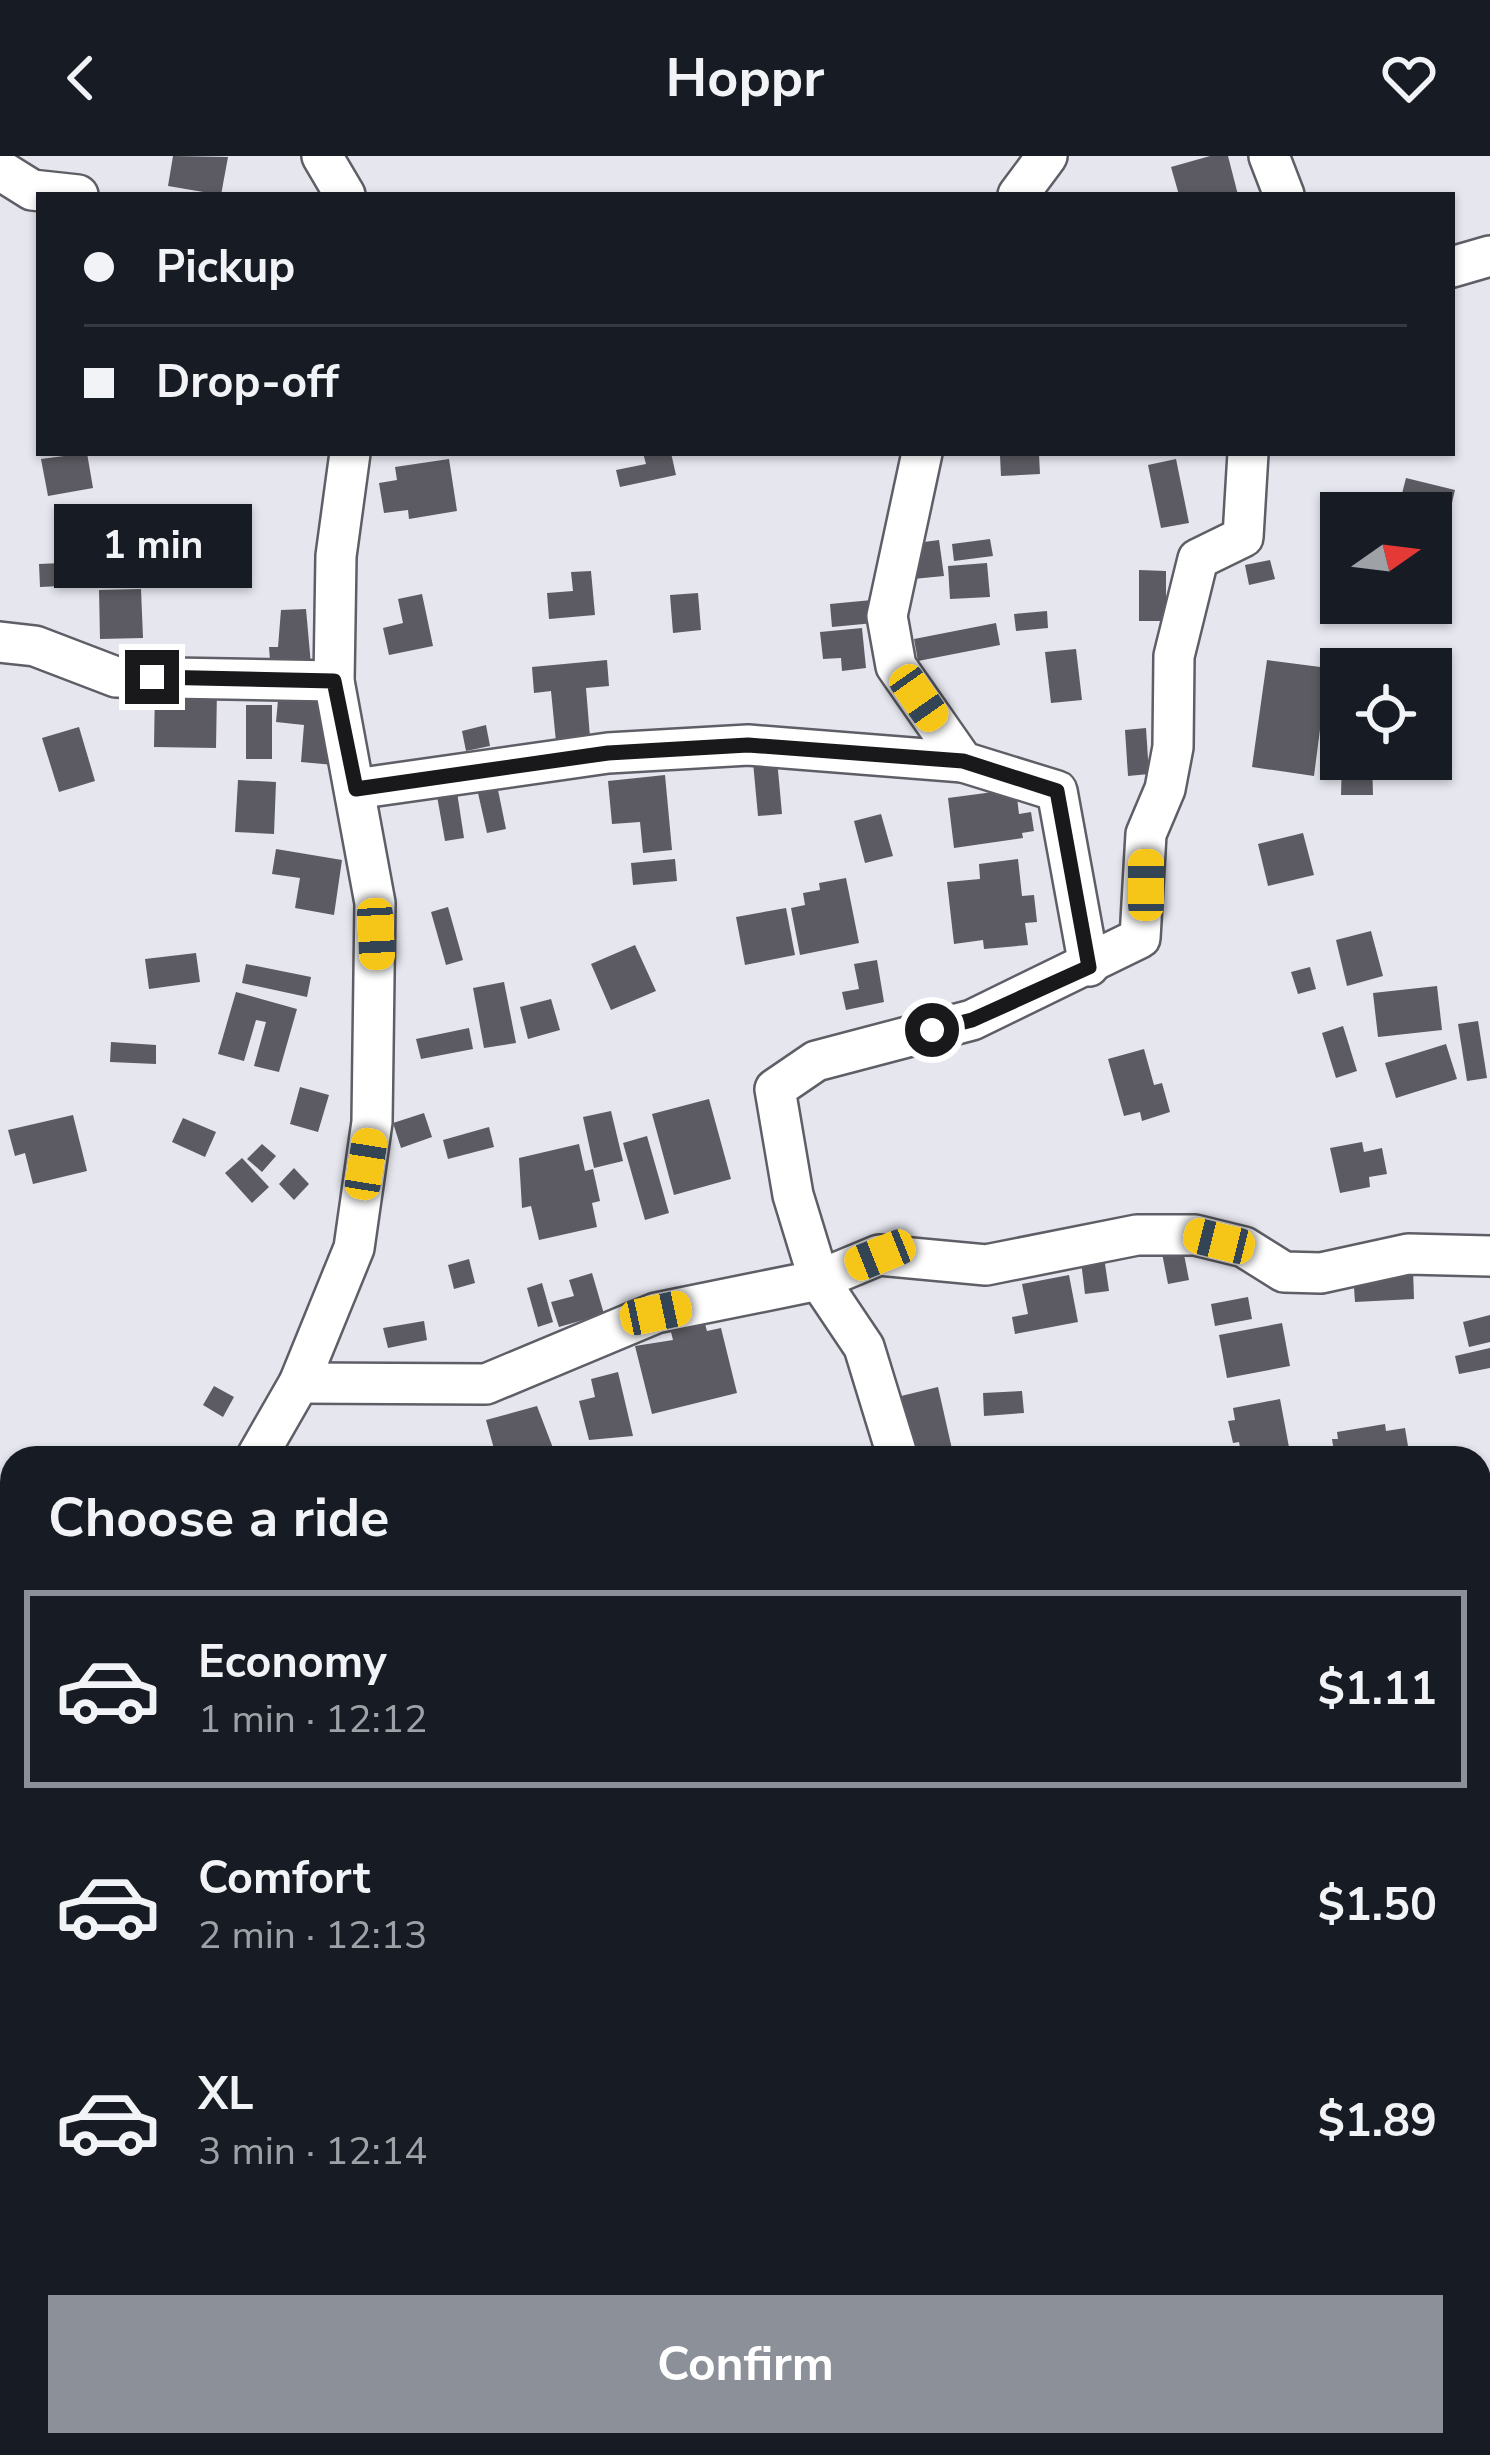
<!DOCTYPE html>
<html lang="en">
<head>
<meta charset="utf-8">
<style>
  body { margin:0; font-family:"Nunito Sans",sans-serif; background:#242831; color:#f1f3f6; height:100vh; display:flex; flex-direction:column; font-size:45px; white-space:nowrap }
  * { box-sizing:border-box; margin:0 }
  p { font-size:39px; color:#9ea1a6 }
  .icon { flex:none; width:66px; height:66px; fill:none; stroke:currentColor; stroke-width:2; stroke-linecap:round; stroke-linejoin:round }
  .map { position:relative; flex:1; overflow:hidden }
  .panel { position:absolute; left:0px; top:1290px; width:1491px; height:1011px; display:flex; flex-direction:column; background:#171b24; border-radius:36px 36px 0 0; box-shadow:0 3px 9px #0004 }
  .panel>* { flex:none }
  .guide { position:absolute; left:36px; top:36px; width:1419px; height:264px; border-radius:0px; box-shadow:0 3px 9px #0004; display:grid; align-content:center; height:264px; padding:0 48px; background:#171b24 }
  .needle { width:78px; rotate:76deg }
  .tools { position:absolute; left:1320px; top:336px; display:grid; gap:24px }
  .tools a { display:grid; place-items:center; width:132px; height:132px; border-radius:0px; background:#171b24; box-shadow:0 3px 9px #0004; font-size:60px }
  .end { position:absolute; width:54px; height:54px; margin:-27px; border:15px solid #19191c; background:#fff; box-shadow:0 0 0 6px #fff }
  .from { border-radius:50% }
  .bubble { position:absolute; height:84px; border-radius:0px; background:#171b24; box-shadow:0 3px 9px #0004; font-size:39px; font-weight:700; line-height:84px; text-align:center }
  .car { position:absolute; width:36px; height:72px; margin:-36px -18px; border-radius:15px; box-shadow:0 0 9px 3px #0007; background:linear-gradient(#f5c518 24%,#345 0 40%,#f5c518 0 76%,#345 0 86%,#f5c518 0) }
  .guide b { display:flex; align-items:center; gap:42px; height:114px; font-size:45px }
  .guide b+b { border-top:3px solid #363941 }
  .guide i { width:30px; height:30px; background:#f1f3f6 }
  ul { padding:0; list-style:none }
  li { display:flex; align-items:center; gap:36px; height:198px; margin:0 24px 18px; padding:0 24px; border:6px solid transparent; border-radius:0px }
  li div { flex:1 }
  li b { display:block; font-size:45px }
  li em { font-style:normal; font-weight:700 }
  li.active { border-color:#8c9099 }
  li>.icon { width:108px; height:108px; stroke-width:1.5 }
  h2 { padding:0 48px; font-size:54px; line-height:144px }
  .cta { display:flex; gap:24px; margin-top:auto; padding:24px 48px }
  .cta a { flex:1; height:138px; border-radius:0px; background:#8c9099; color:#fff; font-size:48px; font-weight:700; line-height:138px; text-align:center }
  header { display:flex; justify-content:space-between; align-items:center; height:156px; padding:0 48px; background:#171b24; font-size:54px; font-weight:700 }
  .map>svg:first-child { display:block }
  .building { fill:#5c5b63 }
  .lines { fill:none; stroke-linecap:round; stroke-linejoin:round }
  .minor-casing { stroke:#5e5e66; stroke-width:44 }
  .minor { stroke:#fff; stroke-width:39 }
  .route { stroke:#19191c; stroke-width:15 }
</style>
</head>
<body>
<header><svg class="icon" aria-label="back" viewBox="0 0 24 24"><path d="M15 5l-7 7 7 7"/></svg>Hoppr<svg class="icon" aria-label="heart" viewBox="0 0 24 24"><path d="M12 20l-8-8c-3-5 5-10 8-4 3-6 11-1 8 4z"/></svg></header>
<div class="map">
<svg width="1490" height="2299" viewBox="0 0 1490 2299">
  <rect width="100%" height="100%" fill="#e6e6ef"/>
  <g class="building">
    <polygon points="173,0 228,1 221,39 168,30"/>
    <polygon points="1210,0 1228,0 1238,39 1179,39 1171,11"/>
    <polygon points="87,297 93,332 48,340 41,303"/>
    <polygon points="643,297 671,297 676,319 620,331 616,314 646,308"/>
    <polygon points="1039,298 1040,318 1001,320 1000,300"/>
    <polygon points="449,303 457,355 409,363 408,354 384,357 379,327 397,324 395,311"/>
    <polygon points="1176,303 1189,367 1161,372 1148,309"/>
    <polygon points="1406,322 1455,334 1442,389 1431,386 1431,357 1397,357"/>
    <polygon points="184,369 188,413 165,415 161,371"/>
    <polygon points="990,383 993,400 954,405 952,388"/>
    <polygon points="939,384 944,420 913,423 909,388"/>
    <polygon points="1270,404 1275,423 1249,429 1245,409"/>
    <polygon points="82,406 83,429 40,431 39,408"/>
    <polygon points="987,407 990,441 950,443 948,410"/>
    <polygon points="1139,414 1166,415 1166,465 1139,465"/>
    <polygon points="591,415 595,459 549,463 547,437 573,435 571,416"/>
    <polygon points="141,433 143,482 100,483 99,434"/>
    <polygon points="698,437 701,474 673,477 670,439"/>
    <polygon points="422,438 433,490 389,499 383,472 403,467 398,443"/>
    <polygon points="872,444 874,467 832,471 830,448"/>
    <polygon points="306,453 312,520 271,518 269,491 278,491 281,454"/>
    <polygon points="1047,455 1048,472 1016,475 1014,458"/>
    <polygon points="996,467 1000,489 918,505 914,483"/>
    <polygon points="862,472 866,512 842,515 841,502 823,503 820,476"/>
    <polygon points="1076,493 1082,544 1051,547 1045,496"/>
    <polygon points="607,504 609,530 586,532 591,593 557,596 551,535 534,537 532,511"/>
    <polygon points="1267,504 1328,512 1314,620 1252,611"/>
    <polygon points="155,531 217,533 216,592 154,591"/>
    <polygon points="279,533 325,537 322,575 336,576 334,609 301,606 304,569 276,566"/>
    <rect x="246" y="549" width="26" height="54"/>
    <polygon points="486,569 490,590 466,595 462,575"/>
    <polygon points="79,571 95,625 59,636 42,582"/>
    <polygon points="1146,572 1149,618 1128,620 1125,574"/>
    <polygon points="1431,583 1443,585 1437,614 1395,605 1431,603"/>
    <polygon points="777,603 782,658 758,660 753,606"/>
    <polygon points="1342,603 1372,603 1373,639 1341,639"/>
    <polygon points="665,619 672,694 643,697 640,666 612,668 608,625"/>
    <polygon points="238,624 276,626 274,678 235,676"/>
    <polygon points="1016,633 1019,658 1031,656 1034,675 1022,677 1023,682 954,692 948,642"/>
    <polygon points="498,634 506,673 487,677 478,637"/>
    <polygon points="457,636 464,682 445,685 437,640"/>
    <polygon points="881,658 893,700 865,707 854,665"/>
    <polygon points="1303,677 1314,719 1268,730 1258,688"/>
    <polygon points="276,693 342,704 334,759 295,752 300,722 272,718"/>
    <polygon points="675,703 677,725 633,729 631,707"/>
    <polygon points="1018,703 1022,740 1034,739 1037,766 1025,767 1028,789 984,793 983,784 954,788 947,726 980,723 979,708"/>
    <polygon points="846,722 859,787 800,799 791,752 805,749 803,737 820,734 819,727"/>
    <polygon points="448,751 463,804 446,809 431,756"/>
    <polygon points="786,752 795,799 745,809 736,761"/>
    <polygon points="1371,775 1383,820 1347,830 1336,784"/>
    <polygon points="635,789 656,835 611,854 591,808"/>
    <polygon points="196,797 200,826 149,833 145,803"/>
    <polygon points="877,804 884,846 846,854 842,836 859,833 854,808"/>
    <polygon points="246,808 311,821 307,841 242,827"/>
    <polygon points="1310,811 1316,833 1298,838 1291,816"/>
    <polygon points="504,826 516,887 484,892 473,832"/>
    <polygon points="1437,830 1442,874 1378,881 1373,837"/>
    <polygon points="236,836 297,853 279,916 254,910 266,866 256,864 244,905 218,898"/>
    <polygon points="551,843 560,874 528,883 520,851"/>
    <polygon points="1478,865 1487,922 1467,925 1458,868"/>
    <polygon points="1343,870 1357,915 1336,922 1322,877"/>
    <polygon points="469,872 473,893 421,903 416,883"/>
    <polygon points="111,886 156,889 156,908 110,906"/>
    <polygon points="1446,888 1457,923 1396,942 1385,907"/>
    <polygon points="1144,893 1154,929 1162,927 1170,956 1142,965 1140,956 1124,960 1108,903"/>
    <polygon points="300,931 329,939 318,976 290,968"/>
    <polygon points="709,943 731,1023 674,1039 652,958"/>
    <polygon points="611,955 623,1005 594,1012 583,961"/>
    <polygon points="424,957 432,981 401,992 393,967"/>
    <polygon points="73,959 87,1015 33,1028 25,997 15,1000 8,974"/>
    <polygon points="183,962 216,976 205,1001 172,986"/>
    <polygon points="489,971 494,991 448,1003 443,984"/>
    <polygon points="647,980 669,1057 645,1064 623,987"/>
    <polygon points="1362,986 1364,996 1382,992 1387,1018 1369,1021 1370,1031 1340,1037 1330,992"/>
    <polygon points="262,988 276,1000 262,1016 247,1003"/>
    <polygon points="579,988 585,1015 593,1013 600,1045 592,1047 597,1071 539,1084 531,1050 522,1052 519,1002"/>
    <polygon points="242,1002 269,1031 252,1047 225,1017"/>
    <polygon points="294,1012 309,1028 294,1044 279,1028"/>
    <polygon points="1181,1083 1189,1124 1168,1128 1160,1087"/>
    <polygon points="1104,1101 1109,1135 1085,1138 1081,1105"/>
    <polygon points="469,1103 475,1127 454,1133 448,1109"/>
    <polygon points="1413,1113 1414,1143 1355,1146 1353,1117"/>
    <polygon points="592,1117 604,1158 559,1171 551,1146 574,1140 569,1124"/>
    <polygon points="1069,1119 1078,1166 1015,1178 1012,1161 1028,1158 1022,1128"/>
    <polygon points="542,1127 553,1166 538,1171 527,1132"/>
    <polygon points="1248,1141 1252,1163 1215,1170 1211,1148"/>
    <polygon points="1490,1159 1490,1186 1469,1191 1463,1166"/>
    <polygon points="424,1165 427,1184 388,1192 383,1172"/>
    <polygon points="1282,1167 1290,1210 1227,1222 1219,1179"/>
    <polygon points="705,1168 707,1175 721,1172 737,1237 652,1258 635,1190 673,1184 671,1176"/>
    <polygon points="1490,1192 1490,1212 1459,1218 1455,1200"/>
    <polygon points="618,1216 633,1280 589,1284 579,1245 595,1241 591,1223"/>
    <polygon points="214,1230 234,1241 223,1261 203,1249"/>
    <polygon points="938,1231 954,1302 906,1302 893,1242"/>
    <polygon points="1022,1235 1024,1257 984,1260 983,1237"/>
    <polygon points="1280,1243 1291,1302 1242,1302 1239,1286 1233,1287 1228,1265 1235,1264 1233,1252"/>
    <polygon points="537,1250 553,1292 535,1297 536,1302 496,1300 486,1264"/>
    <polygon points="1385,1268 1386,1275 1405,1272 1410,1302 1335,1302 1332,1283 1338,1283 1337,1276"/>
    <polygon points="1490,1514 1490,1558 1479,1561 1479,1517"/>
    <polygon points="1490,2052 1490,2098 1486,2099 1479,2055"/>
  </g>
  <g class="lines">
    <defs>
      <g id="minor">
        <polyline points="322,0 345,39"/>
        <polyline points="1269,0 1284,39"/>
        <polyline points="0,14 32,34 78,39"/>
        <polyline points="1018,39 1047,0"/>
        <polyline points="1452,111 1490,100"/>
        <polyline points="922,297 887,460 896,510 963,606 1057,635 1089,810"/>
        <polyline points="0,486 35,490 116,521 334,525"/>
        <polyline points="355,633 608,597 748,589 963,606"/>
        <polyline points="299,1227 486,1228 656,1157 819,1124 793,1039 775,933 816,905 972,864 1140,782 1146,678 1165,633 1173,591 1174,500 1198,403 1243,381 1248,297"/>
        <polyline points="256,1302 299,1227 354,1092 372,966 375,747 334,525 336,400 350,297"/>
        <polyline points="898,1302 864,1191 819,1124 879,1099 986,1109 1137,1079 1195,1079 1244,1091 1284,1116 1321,1117 1408,1098 1490,1100"/>
        <polyline points="1479,1586 1490,1585"/>
        <polyline points="0,1725 12,1712"/>
        <polyline points="0,1795 12,1800"/>
        <polyline points="888,2289 901,2299"/>
        <polyline points="1142,2289 1148,2299"/>
      </g>
    </defs>
    <use href="#minor" class="minor-casing"/>
    <use href="#minor" class="minor"/>
  </g>
  <g class="lines">
    <polyline class="route" points="152,521 334,525 356,633 608,597 748,589 963,605 1057,635 1089,811 972,864 932,874"/>
  </g>
</svg>
<div class="tools">
<a><svg class="needle" viewBox="-14 -14 28 28"><path d="M0-13l5 13h-10z" fill="#e53935"/><path d="M0 13l5-13h-10z" fill="#9ea1a6"/></svg></a>
<a><svg class="icon" aria-label="locate" viewBox="0 0 24 24"><circle cx="12" cy="12" r="6"/><path d="M12 2v4M12 18v4M2 12h4M18 12h4"/></svg></a>
</div>
<i class="end from" style="left:932px;top:874px"></i>
<i class="end" style="left:152px;top:521px"></i>
<div class="bubble" style="left:54px;top:348px;width:198px">1 min</div>
<i class="car" style="left:919px;top:542px;rotate:145deg"></i>
<i class="car" style="left:1146px;top:729px;rotate:0deg"></i>
<i class="car" style="left:376px;top:778px;rotate:177deg"></i>
<i class="car" style="left:366px;top:1008px;rotate:9deg"></i>
<i class="car" style="left:1219px;top:1085px;rotate:284deg"></i>
<i class="car" style="left:880px;top:1099px;rotate:248deg"></i>
<i class="car" style="left:656px;top:1157px;rotate:78deg"></i>
<div class="guide">
<b><i class="from"></i>Pickup</b>
<b><i></i>Drop-off</b>
</div>
<section class="panel">
<h2>Choose a ride</h2>
<ul>
<li class="active"><svg class="icon" aria-label="car" viewBox="0 0 24 24"><path d="M5 17H2v-5l4-1 3-4h7l3 4 3 1v5h-3M9 17h6M6 11h13"/><circle cx="7" cy="17" r="2"/><circle cx="17" cy="17" r="2"/></svg><div><b>Economy</b><p>1 min · 12:12</p></div><em>$1.11</em></li>
<li><svg class="icon" aria-label="car" viewBox="0 0 24 24"><path d="M5 17H2v-5l4-1 3-4h7l3 4 3 1v5h-3M9 17h6M6 11h13"/><circle cx="7" cy="17" r="2"/><circle cx="17" cy="17" r="2"/></svg><div><b>Comfort</b><p>2 min · 12:13</p></div><em>$1.50</em></li>
<li><svg class="icon" aria-label="car" viewBox="0 0 24 24"><path d="M5 17H2v-5l4-1 3-4h7l3 4 3 1v5h-3M9 17h6M6 11h13"/><circle cx="7" cy="17" r="2"/><circle cx="17" cy="17" r="2"/></svg><div><b>XL</b><p>3 min · 12:14</p></div><em>$1.89</em></li>
</ul>
<div class="cta"><a>Confirm</a></div>
</section>
</div>
</body>
</html>
